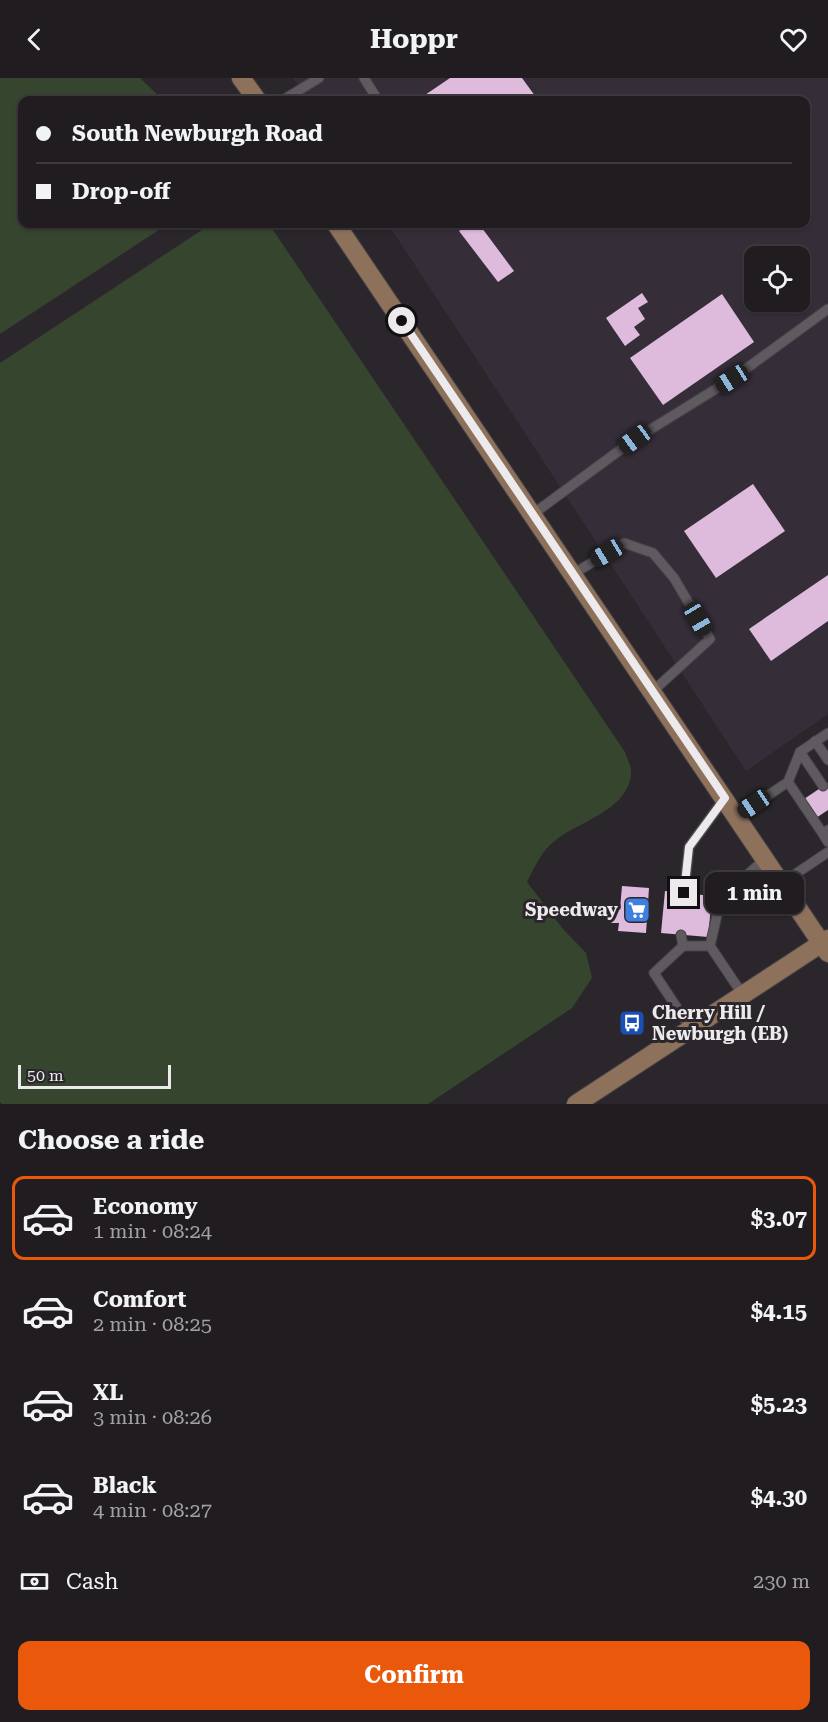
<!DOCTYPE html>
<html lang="en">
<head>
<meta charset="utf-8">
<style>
  body { margin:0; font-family:"Roboto Serif",serif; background:#282529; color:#f1f3f6; height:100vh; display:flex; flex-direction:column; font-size:22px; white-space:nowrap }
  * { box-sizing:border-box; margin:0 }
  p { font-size:20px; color:#a2a1a5 }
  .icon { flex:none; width:33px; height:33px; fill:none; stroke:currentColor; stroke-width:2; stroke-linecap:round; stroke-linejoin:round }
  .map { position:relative; height:1026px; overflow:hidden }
  .sheet { display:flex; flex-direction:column; background:#201c20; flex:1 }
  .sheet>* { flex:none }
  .banner { position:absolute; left:18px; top:18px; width:792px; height:132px; border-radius:12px; box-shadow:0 2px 4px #0004,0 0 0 2px #3d3a3e; display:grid; align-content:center; height:132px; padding:0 18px; background:#201c20 }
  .buttons { position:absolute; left:744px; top:168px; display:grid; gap:12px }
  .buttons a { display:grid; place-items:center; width:66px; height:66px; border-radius:12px; background:#201c20; box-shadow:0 2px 4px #0004,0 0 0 2px #3d3a3e; font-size:30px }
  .scale { position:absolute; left:18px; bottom:15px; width:153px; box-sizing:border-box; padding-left:6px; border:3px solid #edeaee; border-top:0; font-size:16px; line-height:21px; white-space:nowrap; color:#edeaee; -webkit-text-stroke:4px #2a262b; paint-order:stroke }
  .end { position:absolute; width:27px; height:27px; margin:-14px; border:8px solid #edeaee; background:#111; box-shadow:0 0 0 3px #111 }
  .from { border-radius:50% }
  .bubble { position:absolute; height:42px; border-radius:12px; background:#201c20; box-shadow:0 2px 4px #0004,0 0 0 2px #3d3a3e; font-size:20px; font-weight:700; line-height:42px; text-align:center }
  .car { position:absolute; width:18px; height:36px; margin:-18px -9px; border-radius:8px; box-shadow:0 0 4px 2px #0007; background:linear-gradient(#222 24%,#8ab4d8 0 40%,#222 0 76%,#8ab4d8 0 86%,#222 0) }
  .banner b { display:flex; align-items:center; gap:21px; height:57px; font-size:22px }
  .banner b+b { border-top:2px solid #3d3a3e }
  .banner i { width:15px; height:15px; background:#f1f3f6 }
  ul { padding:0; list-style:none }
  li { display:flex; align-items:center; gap:18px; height:84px; margin:0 12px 9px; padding:0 6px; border:3px solid transparent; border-radius:12px }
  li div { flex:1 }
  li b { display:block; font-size:22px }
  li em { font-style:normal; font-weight:700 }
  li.on { border-color:#ea580c }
  li>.icon { width:54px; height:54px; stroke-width:1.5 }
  h2 { padding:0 18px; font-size:27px; line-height:72px }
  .pay { display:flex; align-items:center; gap:15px; height:66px; padding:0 18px; font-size:22px }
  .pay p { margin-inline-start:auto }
  .action { display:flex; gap:12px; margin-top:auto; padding:12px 18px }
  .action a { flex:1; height:69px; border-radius:12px; background:#ea580c; color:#fff; font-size:24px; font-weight:700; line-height:69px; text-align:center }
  header { display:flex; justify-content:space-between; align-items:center; height:78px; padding:0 18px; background:#201c20; font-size:27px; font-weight:700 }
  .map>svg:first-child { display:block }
  .built { fill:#352d37; fill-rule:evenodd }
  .green { fill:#36462e }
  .building { fill:#debbdd }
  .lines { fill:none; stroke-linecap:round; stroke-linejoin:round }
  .lane-casing { stroke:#474448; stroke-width:11 }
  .secondary-casing { stroke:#474448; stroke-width:20 }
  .lane { stroke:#5f5a60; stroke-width:9 }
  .secondary { stroke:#8e715b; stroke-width:18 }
  .route { stroke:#edeaee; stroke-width:8 }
  .labels { text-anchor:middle; stroke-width:6; stroke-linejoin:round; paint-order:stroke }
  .poi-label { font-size:18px; font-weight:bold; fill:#edeaee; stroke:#2a262b; text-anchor:end }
</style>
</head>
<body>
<header><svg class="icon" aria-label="back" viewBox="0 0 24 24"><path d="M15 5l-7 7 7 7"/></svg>Hoppr<svg class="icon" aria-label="heart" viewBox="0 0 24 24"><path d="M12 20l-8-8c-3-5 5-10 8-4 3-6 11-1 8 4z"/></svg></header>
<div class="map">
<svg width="828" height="1026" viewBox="0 0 828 1026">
  <rect width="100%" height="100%" fill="#2a262b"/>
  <path class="built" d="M293 0H828V636L746 693 388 146H806V22H308ZM754 178H800V224H754Z"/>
  <g class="green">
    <polygon points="0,0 140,0 163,22 22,22 22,146 168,146 0,256"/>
    <path d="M211 146H269L625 674C627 681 632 689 631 696 628 732 580 743 556 762 542 772 535 788 527 804L563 851 586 875 592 900 572 930 428 1026H2L0 1024V285Z"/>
  </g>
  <g class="building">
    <polygon points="450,0 522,0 538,22 425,22 422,19"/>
    <polygon points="470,146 479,146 514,193 498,204 459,153"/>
    <polygon points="642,215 648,224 638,230 645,241 634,249 640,257 625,268 606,240"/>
    <polygon points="722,216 754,264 663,327 630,280"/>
    <polygon points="753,406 785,453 716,500 684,453"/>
    <polygon points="828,497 828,543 771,583 749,551"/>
    <polygon points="828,705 828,732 816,740 804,721"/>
    <polygon points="622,808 649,810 646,855 618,853 619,845 609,845 610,830 620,831"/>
    <polygon points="665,813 712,818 708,859 661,855"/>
  </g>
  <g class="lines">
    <defs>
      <g id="lane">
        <polyline points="364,0 378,22"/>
        <polyline points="283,22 319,0"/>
        <polyline points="533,436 635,361 732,301 828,231"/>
        <polyline points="573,496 624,465 653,475 674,500 710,561 653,613"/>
        <polyline points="815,663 828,682"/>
        <polyline points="800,674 823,708"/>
        <polyline points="737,738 788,704"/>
        <polyline points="828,752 823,756 828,764"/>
        <polyline points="823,756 788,704 800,674 828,655"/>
        <polyline points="782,805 828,774"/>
        <polyline points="684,815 689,769 725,720"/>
        <polyline points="681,857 683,868 710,868 743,917"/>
        <polyline points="683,868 654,895 691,951"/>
        <polyline points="710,868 721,820 766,780"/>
      </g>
      <g id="secondary">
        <polyline points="241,0 257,22"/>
        <polyline points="336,146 828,875"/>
        <polyline points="576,1026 828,861"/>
      </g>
    </defs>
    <use href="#lane" class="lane-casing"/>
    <use href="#secondary" class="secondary-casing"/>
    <use href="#lane" class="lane"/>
    <use href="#secondary" class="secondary"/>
  </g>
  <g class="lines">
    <polyline class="route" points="402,243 725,720 689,769 684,815"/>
  </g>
  <defs>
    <symbol id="supermarket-square" viewBox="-11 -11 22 22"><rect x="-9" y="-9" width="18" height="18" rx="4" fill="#3f7fe0" stroke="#2a262b"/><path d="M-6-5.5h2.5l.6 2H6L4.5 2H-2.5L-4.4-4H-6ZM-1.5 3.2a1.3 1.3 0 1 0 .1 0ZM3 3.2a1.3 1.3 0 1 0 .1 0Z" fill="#fff"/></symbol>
    <symbol id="bus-square" viewBox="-11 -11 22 22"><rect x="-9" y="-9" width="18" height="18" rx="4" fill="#1a4fb4" stroke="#2a262b"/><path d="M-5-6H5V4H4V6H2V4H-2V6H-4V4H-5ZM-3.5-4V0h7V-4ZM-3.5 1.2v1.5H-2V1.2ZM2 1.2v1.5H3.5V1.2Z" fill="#fff"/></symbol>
  </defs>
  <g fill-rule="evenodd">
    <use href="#supermarket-square" x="622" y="817" width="30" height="30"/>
    <use href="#bus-square" x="617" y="930" width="30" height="30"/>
  </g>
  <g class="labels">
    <g class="poi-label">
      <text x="618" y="838">Speedway</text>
      <text x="652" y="941" text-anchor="start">Cherry Hill /<tspan x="652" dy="21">Newburgh (EB)</tspan></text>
    </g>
  </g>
</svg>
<div class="buttons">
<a><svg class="icon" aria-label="locate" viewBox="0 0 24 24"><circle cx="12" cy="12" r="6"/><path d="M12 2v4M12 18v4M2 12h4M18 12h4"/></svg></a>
</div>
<div class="scale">50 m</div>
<i class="end from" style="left:402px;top:243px"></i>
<i class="end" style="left:684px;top:815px"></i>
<div class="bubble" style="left:705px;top:794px;width:99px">1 min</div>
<i class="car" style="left:732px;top:301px;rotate:238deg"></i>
<i class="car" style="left:635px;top:361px;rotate:234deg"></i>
<i class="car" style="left:607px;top:475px;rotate:239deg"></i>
<i class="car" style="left:698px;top:541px;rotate:150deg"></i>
<i class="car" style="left:754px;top:726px;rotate:236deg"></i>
<div class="banner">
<b><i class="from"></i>South Newburgh Road</b>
<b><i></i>Drop-off</b>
</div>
</div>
<section class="sheet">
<h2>Choose a ride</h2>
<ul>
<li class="on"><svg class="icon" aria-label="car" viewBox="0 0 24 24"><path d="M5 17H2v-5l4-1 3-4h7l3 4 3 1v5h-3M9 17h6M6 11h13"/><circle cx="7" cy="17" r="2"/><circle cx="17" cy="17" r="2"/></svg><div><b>Economy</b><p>1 min · 08:24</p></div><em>$3.07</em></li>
<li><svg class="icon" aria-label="car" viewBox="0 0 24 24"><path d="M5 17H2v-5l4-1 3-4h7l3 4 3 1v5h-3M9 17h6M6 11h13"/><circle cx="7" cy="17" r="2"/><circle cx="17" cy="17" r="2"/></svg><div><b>Comfort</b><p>2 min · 08:25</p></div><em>$4.15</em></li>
<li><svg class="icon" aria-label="car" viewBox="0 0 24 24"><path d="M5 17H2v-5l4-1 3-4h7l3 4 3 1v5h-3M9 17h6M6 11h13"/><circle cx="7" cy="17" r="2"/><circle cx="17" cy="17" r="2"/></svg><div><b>XL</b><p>3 min · 08:26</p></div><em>$5.23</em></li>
<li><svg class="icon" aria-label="car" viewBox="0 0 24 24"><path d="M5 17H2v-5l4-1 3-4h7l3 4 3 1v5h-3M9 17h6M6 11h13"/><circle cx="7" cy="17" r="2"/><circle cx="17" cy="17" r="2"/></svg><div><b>Black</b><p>4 min · 08:27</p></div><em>$4.30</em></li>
</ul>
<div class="pay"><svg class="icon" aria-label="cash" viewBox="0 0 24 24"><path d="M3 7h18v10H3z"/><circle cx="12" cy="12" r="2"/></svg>Cash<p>230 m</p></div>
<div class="action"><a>Confirm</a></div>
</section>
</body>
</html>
